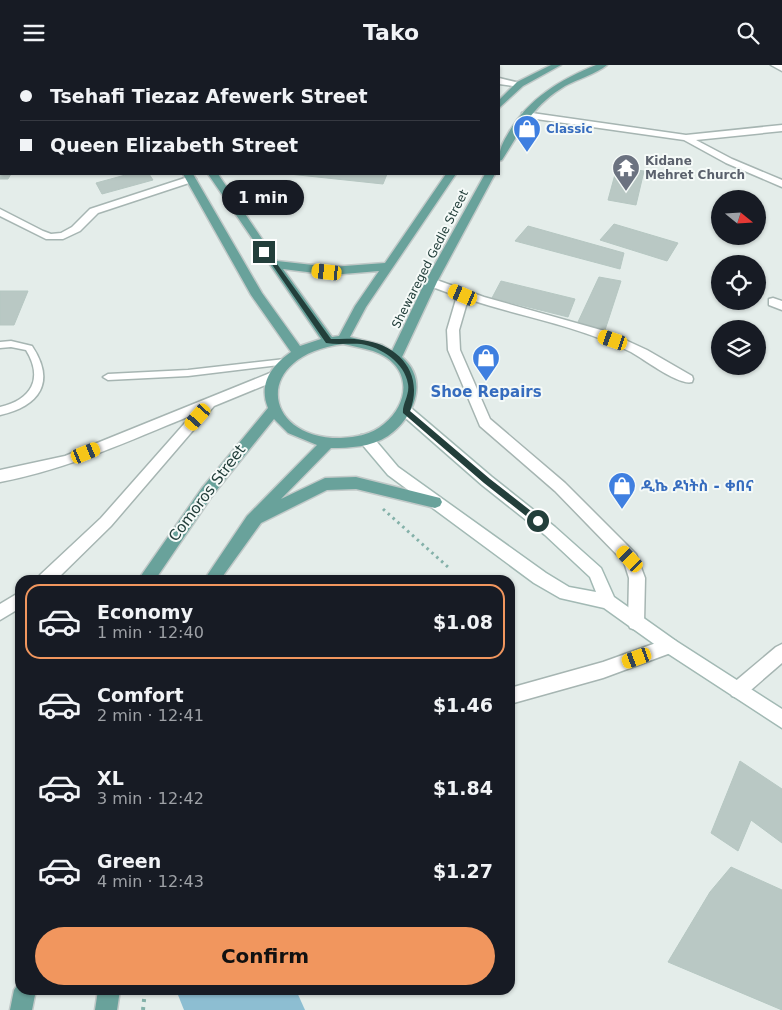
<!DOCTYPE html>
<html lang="en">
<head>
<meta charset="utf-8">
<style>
  body { margin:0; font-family:"DejaVu Sans","Noto Sans Ethiopic",sans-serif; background:#242831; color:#f1f3f6; height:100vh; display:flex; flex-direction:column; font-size:19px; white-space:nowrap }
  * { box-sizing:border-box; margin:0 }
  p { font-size:16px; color:#9ea1a6 }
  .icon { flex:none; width:28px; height:28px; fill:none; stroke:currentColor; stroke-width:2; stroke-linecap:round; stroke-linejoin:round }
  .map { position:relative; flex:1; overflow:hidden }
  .drawer { position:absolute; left:15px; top:510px; width:500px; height:420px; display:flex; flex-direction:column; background:#171b24; border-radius:15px; box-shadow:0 1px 4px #0004 }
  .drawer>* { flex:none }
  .top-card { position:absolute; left:0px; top:0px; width:500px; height:110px; box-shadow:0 1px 4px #0004; display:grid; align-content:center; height:110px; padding:0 20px; background:#171b24 }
  .needle { width:32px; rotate:108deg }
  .controls { position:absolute; left:711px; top:125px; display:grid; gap:10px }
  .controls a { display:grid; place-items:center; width:55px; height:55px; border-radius:50%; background:#171b24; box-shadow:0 1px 4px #0004; font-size:25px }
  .end { position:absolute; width:22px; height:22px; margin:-11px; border:6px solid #233f3b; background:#fff; box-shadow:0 0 0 2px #fff }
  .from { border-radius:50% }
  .bubble { position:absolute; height:35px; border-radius:18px; background:#171b24; box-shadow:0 1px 4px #0004; font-size:16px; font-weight:800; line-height:35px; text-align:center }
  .car { position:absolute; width:15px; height:30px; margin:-15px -8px; border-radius:6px; box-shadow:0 0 4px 1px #0007; background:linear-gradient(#f5c518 24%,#345 0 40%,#f5c518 0 76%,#345 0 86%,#f5c518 0) }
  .top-card b { display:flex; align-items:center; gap:18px; height:48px; font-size:19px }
  .top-card b+b { border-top:1px solid #363941 }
  .top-card i { width:12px; height:12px; background:#f1f3f6 }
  ul { padding:9px 0 0; list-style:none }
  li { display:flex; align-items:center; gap:15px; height:75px; margin:0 10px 8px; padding:0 10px; border:2px solid transparent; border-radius:15px }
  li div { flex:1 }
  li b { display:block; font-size:19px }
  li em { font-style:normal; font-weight:800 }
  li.selected { border-color:#f1965e }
  li>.icon { width:45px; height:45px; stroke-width:1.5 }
  .cta { display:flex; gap:10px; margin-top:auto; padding:10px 20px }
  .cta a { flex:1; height:58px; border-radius:30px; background:#f1965e; color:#111; font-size:20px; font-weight:800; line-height:58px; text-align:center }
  header { display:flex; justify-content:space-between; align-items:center; height:65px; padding:0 20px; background:#171b24; font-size:22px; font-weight:800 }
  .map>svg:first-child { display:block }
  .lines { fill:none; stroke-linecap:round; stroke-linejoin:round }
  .river { fill:#8dbed2; fill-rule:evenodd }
  .building { fill:#b9c8c4; stroke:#b6c7c2 }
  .lane-casing { stroke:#a6b5b2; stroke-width:3 }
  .street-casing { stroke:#a6b5b2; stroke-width:3 }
  .secondary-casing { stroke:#a2b9b4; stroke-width:3 }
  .primary-casing { stroke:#c1c9c8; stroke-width:3 }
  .path-far1 { stroke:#84b1a9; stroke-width:3; stroke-dasharray:2.5 4; stroke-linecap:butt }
  .path { stroke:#84b1a9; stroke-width:4; stroke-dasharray:3 5; stroke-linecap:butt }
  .lane { fill:#fff; fill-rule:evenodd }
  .street { fill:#fff; fill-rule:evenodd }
  .secondary { fill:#fff; fill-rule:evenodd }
  .primary { fill:#69a29b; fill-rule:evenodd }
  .route { fill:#233f3b }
  .labels { text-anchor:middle; stroke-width:4; stroke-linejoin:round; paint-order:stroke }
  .far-shop-label { font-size:12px; font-weight:bold; fill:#366cbe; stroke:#f5faf8; text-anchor:start }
  .far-worship-label { font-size:12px; font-weight:bold; fill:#5b616d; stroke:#f5faf8; text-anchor:start }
  .far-street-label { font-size:12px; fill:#233f3b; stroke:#f5faf8 }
  .shop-label { font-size:15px; font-weight:bold; fill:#366cbe; stroke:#f5faf8 }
  .street-label { font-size:15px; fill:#233f3b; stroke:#f5faf8 }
</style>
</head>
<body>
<header><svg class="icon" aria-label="menu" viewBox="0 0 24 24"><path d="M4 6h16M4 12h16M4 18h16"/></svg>Tako<svg class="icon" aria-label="search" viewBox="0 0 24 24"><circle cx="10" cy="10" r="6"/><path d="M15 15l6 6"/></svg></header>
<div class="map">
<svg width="782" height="945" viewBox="0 0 782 945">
  <rect width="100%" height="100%" fill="#e4edea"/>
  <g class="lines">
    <polygon class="river" points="176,925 296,925 305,945 184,945"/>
  </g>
  <g class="building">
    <polygon points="1,88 1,109 11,109 8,114 0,114"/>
    <polygon points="617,102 644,106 636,140 608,135"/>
    <polygon points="129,109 149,109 153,115 102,129 96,118"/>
    <polygon points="289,109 387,109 383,119"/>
    <polygon points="614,159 678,178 667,196 600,175"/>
    <polygon points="528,161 624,188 620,204 515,176"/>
    <polygon points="599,212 621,216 605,265 578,257"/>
    <polygon points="501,216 575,234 568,252 492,233"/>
    <polygon points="0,226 28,226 14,260 0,260"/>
    <polygon points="740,696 782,724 782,778 751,755 738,786 711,768"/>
    <polygon points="731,802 782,825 782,945 668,897 710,827"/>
  </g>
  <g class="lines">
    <defs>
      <g id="lane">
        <path d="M11 276 32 281C56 317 40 341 0 350V342C31 335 44 314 26 285L11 282 0 283V277Z"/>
        <polygon points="285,294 290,297 288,299 188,311 108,315 103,312 108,309 188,305"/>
      </g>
      <g id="street">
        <polygon points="217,0 265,0 265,1 218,1"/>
        <polygon points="771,0 782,0 782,6"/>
        <polygon points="499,13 524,19 520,22 499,19"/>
        <polygon points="525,47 686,70 782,60 782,66 696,75 732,94 782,115 782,122 726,98 684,75 522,52 522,48"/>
        <polygon points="191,111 196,114 195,116 98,148 80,166 63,174 46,174 0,151 0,144 43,166 51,169 61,168 72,162 90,144"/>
        <path d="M431 213 484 232 608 267 647 285 692 311 693 314 692 317C679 321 644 294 631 287 580 261 522 252 468 234L459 265 460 285 490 354 565 418 636 489 645 513 644 558 642 563 636 565 630 563 628 558 629 513 624 497 555 426 480 361 448 285 447 265 457 231 427 220 425 217Z"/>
        <polygon points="773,233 782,236 782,245 769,240 769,234"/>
        <path d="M275 306 281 311 280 314 214 341 111 461 56 515H38L40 510 101 453 192 350C129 376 68 404 0 417V405L65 391Z"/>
        <polygon points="20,527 20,543 0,555 0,539"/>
        <polygon points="670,573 676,576 678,581 676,586 603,613 510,639 510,623 603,597"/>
        <polygon points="782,579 782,598 744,631 738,633 732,631 729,625 732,619 776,582"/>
      </g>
      <polygon id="secondary" points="406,341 411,343 492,412 555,462 601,503 614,532 676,576 782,644 782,663 664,586 604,543 560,533 534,518 388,410 361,378 359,374 361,370 371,370 398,402 546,508 569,522 596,527 590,512 545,470 482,420 401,349 399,346"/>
      <g id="primary">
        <rect x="116" y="0" width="8" height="1"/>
        <polygon points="135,0 144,0 144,1 136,1"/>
        <polygon points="551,0 561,0 523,21 499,43 499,35 517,17"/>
        <path d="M596 0H607C596 9 578 14 565 21 532 41 522 64 502 95L499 96C499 84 503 77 509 67 529 33 560 15 596 0Z"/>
        <path d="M183 109H193L262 228 300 281 321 274 208 109H218L277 196 331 202 385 198 446 109H456L366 242 350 272 382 280 392 286 425 217 485 109H495L437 217 402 292C430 316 413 354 388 371 371 382 350 383 331 383L281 434 325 413 356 412 440 433 442 437 440 441 435 443 356 424 327 425 261 458 220 515H204L247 451 317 380 288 368 274 354 212 431 155 515H138L202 423 268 343C258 319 272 300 291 287L251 230ZM283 204 331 210 379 206 355 241 339 271 332 272ZM343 279C353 281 363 283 373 286 411 299 412 336 384 359 371 370 356 372 341 373 262 374 251 291 343 279Z"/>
        <polygon points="20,916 20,925 36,925 32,945 10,945 14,925"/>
        <polygon points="98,925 120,925 117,945 95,945"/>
      </g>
    </defs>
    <use href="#lane" class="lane-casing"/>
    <use href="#street" class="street-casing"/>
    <use href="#secondary" class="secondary-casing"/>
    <use href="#primary" class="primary-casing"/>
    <polyline class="path-far1" points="383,444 448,502"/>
    <polyline class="path" points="143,945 145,925"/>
    <use href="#lane" class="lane"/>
    <use href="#street" class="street"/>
    <use href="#secondary" class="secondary"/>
    <use href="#primary" class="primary"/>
  </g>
  <path class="route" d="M262 185H267L331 274C341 274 352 273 362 275 400 280 424 309 410 346L490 414 540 453V458H535L484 418 403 348C402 339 410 330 408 319 405 298 381 282 361 279 350 278 338 280 326 278Z"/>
  <defs>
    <symbol id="shop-pin" viewBox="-11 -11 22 30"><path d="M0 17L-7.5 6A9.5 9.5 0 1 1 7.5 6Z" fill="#3f7fe0" stroke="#f5faf8"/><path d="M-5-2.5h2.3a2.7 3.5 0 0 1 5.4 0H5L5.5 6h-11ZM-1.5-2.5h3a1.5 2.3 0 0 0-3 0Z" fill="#fff"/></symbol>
    <symbol id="temple-pin" viewBox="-11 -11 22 30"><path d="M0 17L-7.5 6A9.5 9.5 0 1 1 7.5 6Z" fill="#6b7280" stroke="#f5faf8"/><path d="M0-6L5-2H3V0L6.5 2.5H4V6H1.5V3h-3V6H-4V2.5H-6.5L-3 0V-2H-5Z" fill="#fff"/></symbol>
  </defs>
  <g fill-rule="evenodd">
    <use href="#shop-pin" x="511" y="48" width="32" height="43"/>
    <use href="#temple-pin" x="610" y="87" width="32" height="43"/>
    <use href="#shop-pin" x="470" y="277" width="32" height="43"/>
    <use href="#shop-pin" x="606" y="405" width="32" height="43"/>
  </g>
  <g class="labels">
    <g class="far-shop-label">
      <text x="546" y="68">Classic</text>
    </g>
    <g class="far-worship-label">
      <text x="645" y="100">Kidane<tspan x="645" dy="14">Mehret Church</tspan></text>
    </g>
    <g class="far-street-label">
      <text transform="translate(430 194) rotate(-63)" y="4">Shewareged Gedle Street</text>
    </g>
    <g class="shop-label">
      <text x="486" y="332">Shoe Repairs</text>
      <text x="641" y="426" text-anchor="start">ዲኬ ዶነትስ - ቀበና</text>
    </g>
    <g class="street-label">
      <text transform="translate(207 428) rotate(-53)" y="5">Comoros Street</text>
    </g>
  </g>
</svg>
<div class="controls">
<a><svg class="needle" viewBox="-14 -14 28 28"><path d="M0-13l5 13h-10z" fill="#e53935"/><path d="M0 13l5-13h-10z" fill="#9ea1a6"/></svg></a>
<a><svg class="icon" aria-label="locate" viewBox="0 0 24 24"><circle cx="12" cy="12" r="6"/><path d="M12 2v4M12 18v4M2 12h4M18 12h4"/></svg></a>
<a><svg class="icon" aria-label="layers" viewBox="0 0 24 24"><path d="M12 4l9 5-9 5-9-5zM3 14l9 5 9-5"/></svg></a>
</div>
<i class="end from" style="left:538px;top:456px"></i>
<i class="end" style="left:264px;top:187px"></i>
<div class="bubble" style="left:222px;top:115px;width:82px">1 min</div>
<i class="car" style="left:327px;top:207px;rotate:276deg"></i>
<i class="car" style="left:463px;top:230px;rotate:293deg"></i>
<i class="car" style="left:613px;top:275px;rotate:289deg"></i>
<i class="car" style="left:198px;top:352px;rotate:221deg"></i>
<i class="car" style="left:86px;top:388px;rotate:68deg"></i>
<i class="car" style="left:630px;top:494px;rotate:316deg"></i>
<i class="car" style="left:637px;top:593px;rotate:250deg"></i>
<div class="top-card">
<b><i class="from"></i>Tsehafi Tiezaz Afewerk Street</b>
<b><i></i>Queen Elizabeth Street</b>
</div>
<section class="drawer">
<ul>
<li class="selected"><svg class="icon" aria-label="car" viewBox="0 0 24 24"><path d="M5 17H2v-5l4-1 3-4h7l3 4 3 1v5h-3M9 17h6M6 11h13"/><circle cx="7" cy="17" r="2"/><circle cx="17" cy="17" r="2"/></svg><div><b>Economy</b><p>1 min · 12:40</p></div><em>$1.08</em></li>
<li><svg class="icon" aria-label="car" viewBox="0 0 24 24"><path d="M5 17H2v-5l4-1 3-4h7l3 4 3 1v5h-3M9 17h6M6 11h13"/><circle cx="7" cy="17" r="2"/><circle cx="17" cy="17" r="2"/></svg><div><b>Comfort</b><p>2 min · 12:41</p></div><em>$1.46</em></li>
<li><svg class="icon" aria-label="car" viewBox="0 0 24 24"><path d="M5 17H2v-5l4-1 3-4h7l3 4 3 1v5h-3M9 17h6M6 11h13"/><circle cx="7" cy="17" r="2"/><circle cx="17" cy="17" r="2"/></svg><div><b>XL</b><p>3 min · 12:42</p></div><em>$1.84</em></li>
<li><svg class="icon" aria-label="car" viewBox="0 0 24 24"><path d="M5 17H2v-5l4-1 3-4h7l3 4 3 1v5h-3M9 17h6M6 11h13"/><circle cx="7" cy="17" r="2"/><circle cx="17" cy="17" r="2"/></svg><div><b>Green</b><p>4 min · 12:43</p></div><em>$1.27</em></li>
</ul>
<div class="cta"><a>Confirm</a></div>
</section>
</div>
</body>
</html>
